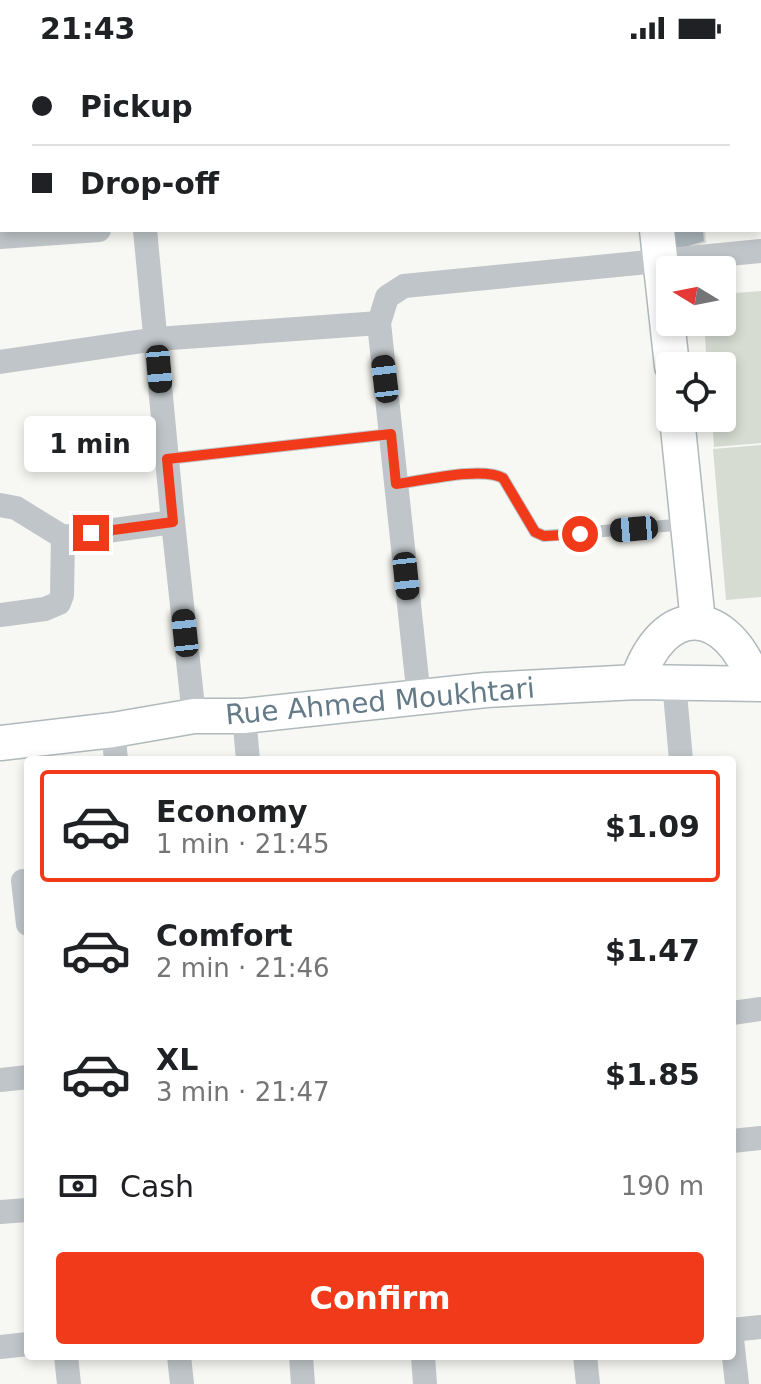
<!DOCTYPE html>
<html lang="en">
<head>
<meta charset="utf-8">
<style>
  body { margin:0; font-family:"DejaVu Sans",sans-serif; background:#f2f2f2; color:#202124; height:100vh; display:flex; flex-direction:column; font-size:30px; white-space:nowrap }
  * { box-sizing:border-box; margin:0 }
  p { font-size:26px; color:#757577 }
  .icon { flex:none; width:44px; height:44px; fill:none; stroke:currentColor; stroke-width:2; stroke-linecap:round; stroke-linejoin:round }
  .map { position:relative; flex:1; overflow:hidden }
  .details { position:absolute; left:24px; top:700px; width:712px; height:604px; display:flex; flex-direction:column; background:#fff; border-radius:8px; box-shadow:0 4px 12px #0003 }
  .details>* { flex:none }
  .top-card { position:absolute; left:0px; top:0px; width:762px; height:176px; box-shadow:0 4px 12px #0003; display:grid; align-content:center; height:176px; padding:0 32px; background:#fff }
  .needle { width:52px; rotate:280deg }
  .fabs { position:absolute; left:656px; top:200px; display:grid; gap:16px }
  .fabs a { display:grid; place-items:center; width:80px; height:80px; border-radius:8px; background:#fff; box-shadow:0 4px 12px #0003; font-size:40px }
  .end { position:absolute; width:36px; height:36px; margin:-18px; border:10px solid #f13a19; background:#fff; box-shadow:0 0 0 4px #fff }
  .from { border-radius:50% }
  .bubble { position:absolute; height:56px; border-radius:8px; background:#fff; box-shadow:0 4px 12px #0003; font-size:26px; font-weight:700; line-height:56px; text-align:center }
  .car { position:absolute; width:24px; height:48px; margin:-24px -12px; border-radius:10px; box-shadow:0 0 6px 2px #0007; background:linear-gradient(#222 24%,#8ab4d8 0 40%,#222 0 76%,#8ab4d8 0 86%,#222 0) }
  .top-card b { display:flex; align-items:center; gap:28px; height:76px; font-size:30px }
  .top-card b+b { border-top:2px solid #e0e0e0 }
  .top-card i { width:20px; height:20px; background:#202124 }
  ul { padding:14px 0 0; list-style:none }
  li { display:flex; align-items:center; gap:24px; height:112px; margin:0 16px 12px; padding:0 16px; border:4px solid transparent; border-radius:8px }
  li div { flex:1 }
  li b { display:block; font-size:30px }
  li em { font-style:normal; font-weight:700 }
  li.active { border-color:#f13a19 }
  li>.icon { width:72px; height:72px; stroke-width:1.5 }
  .pay { display:flex; align-items:center; gap:20px; height:88px; padding:0 32px; font-size:30px }
  .pay p { margin-inline-start:auto }
  .cta { display:flex; gap:16px; margin-top:auto; padding:16px 32px }
  .cta a { flex:1; height:92px; border-radius:8px; background:#f13a19; color:#fff; font-size:32px; font-weight:700; line-height:92px; text-align:center }
  .status { display:flex; justify-content:space-between; align-items:center; height:56px; padding:0 40px; background:#fff; direction:ltr }
  .status svg { height:22px; fill:currentColor }
  .map>svg:first-child { display:block }
  .green { fill:#d7dcd2 }
  .building { fill:#a8b3b8; stroke:#d8d8d6; stroke-width:2 }
  .lines { fill:none; stroke-linecap:round; stroke-linejoin:round }
  .secondary-casing { stroke:#b1b9bd; stroke-width:37 }
  .lane { stroke:#bfc5c8; stroke-width:12 }
  .street { stroke:#bfc5c8; stroke-width:24 }
  .secondary { stroke:#fff; stroke-width:34 }
  .route { stroke:#f13a19; stroke-width:10 }
  .labels { text-anchor:middle; stroke-width:8; stroke-linejoin:round; paint-order:stroke }
  .street-label { font-size:28px; fill:#637a87; stroke:#fff }
</style>
</head>
<body>
<div class="status"><b>21:43</b><svg viewBox="0 0 49 12"><path d="M0 12V9h3v3zM5 12V6h3v6zM10 12V3h3v9zM15 12V0h3v12zM26 1h20v11H26zM47 4h2v5h-2z"/></svg></div>
<div class="map">
<svg width="761" height="1328" viewBox="0 0 761 1328">
  <rect width="100%" height="100%" fill="#f7f7f3"/>
  <g class="green">
    <polygon points="761,235 761,387 714,391 712,362 722,362 722,310 707,310 704,266 722,266 722,238"/>
    <polygon points="761,389 761,541 726,544 713,393"/>
  </g>
  <polygon class="building" points="670,174 704,174 705,186 672,196"/>
  <g class="lines">
    <defs>
      <g id="secondary">
        <polyline points="639,0 639,2"/>
        <polyline points="760,42 761,42"/>
        <polyline points="760,78 761,78"/>
        <polyline points="0,122 2,122"/>
        <polyline points="0,154 2,154"/>
        <polyline points="657,174 672,310"/>
        <polyline points="677,362 698,566"/>
        <path d="M637 626C664 544 727 549 755 627"/>
        <polyline points="0,687 113,674 194,660 244,660 486,634 637,626 761,628"/>
      </g>
    </defs>
    <use href="#secondary" class="secondary-casing"/>
    <g class="lane">
      <polyline points="167,403 391,378"/>
      <path d="M396 428C421 425 482 410 503 422L535 476 544 480 687 468"/>
    </g>
    <g class="street">
      <polyline points="122,0 123,2"/>
      <polyline points="0,86 2,86"/>
      <polyline points="145,174 173,466 194,660"/>
      <polyline points="0,181 99,174"/>
      <polyline points="0,306 157,283 379,267"/>
      <polyline points="0,449 16,452 63,481 62,539 59,547 45,553 0,559"/>
      <polyline points="63,481 173,466"/>
      <polyline points="674,626 681,704"/>
      <polyline points="419,642 379,267 387,241 404,230 761,195"/>
      <polyline points="244,660 248,704"/>
      <polyline points="113,674 116,704"/>
      <polyline points="23,825 28,868"/>
      <polyline points="732,957 761,953"/>
      <polyline points="0,1024 28,1021"/>
      <polyline points="732,1085 761,1082"/>
      <polyline points="0,1156 28,1154"/>
      <polyline points="732,1274 761,1271"/>
      <polyline points="732,1283 737,1328"/>
      <polyline points="0,1291 28,1288"/>
      <polyline points="66,1300 69,1328"/>
      <polyline points="179,1300 182,1328"/>
      <polyline points="301,1300 303,1328"/>
      <polyline points="423,1300 425,1328"/>
      <polyline points="585,1300 588,1328"/>
    </g>
    <use href="#secondary" class="secondary"/>
  </g>
  <g class="lines">
    <path class="route" d="M91 477 173 466 167 403 391 378 396 428C421 425 482 410 503 422L535 476 544 480 580 478"/>
  </g>
  <g class="labels">
    <g class="street-label">
      <text transform="translate(380 645) rotate(-5)" y="10">Rue Ahmed Moukhtari</text>
    </g>
  </g>
</svg>
<div class="fabs">
<a><svg class="needle" viewBox="-14 -14 28 28"><path d="M0-13l5 13h-10z" fill="#e53935"/><path d="M0 13l5-13h-10z" fill="#757577"/></svg></a>
<a><svg class="icon" aria-label="locate" viewBox="0 0 24 24"><circle cx="12" cy="12" r="6"/><path d="M12 2v4M12 18v4M2 12h4M18 12h4"/></svg></a>
</div>
<i class="end from" style="left:580px;top:478px"></i>
<i class="end" style="left:91px;top:477px"></i>
<div class="bubble" style="left:24px;top:360px;width:132px">1 min</div>
<i class="car" style="left:159px;top:313px;rotate:175deg"></i>
<i class="car" style="left:385px;top:323px;rotate:353deg"></i>
<i class="car" style="left:634px;top:473px;rotate:265deg"></i>
<i class="car" style="left:406px;top:520px;rotate:174deg"></i>
<i class="car" style="left:185px;top:577px;rotate:354deg"></i>
<div class="top-card">
<b><i class="from"></i>Pickup</b>
<b><i></i>Drop-off</b>
</div>
<section class="details">
<ul>
<li class="active"><svg class="icon" aria-label="car" viewBox="0 0 24 24"><path d="M5 17H2v-5l4-1 3-4h7l3 4 3 1v5h-3M9 17h6M6 11h13"/><circle cx="7" cy="17" r="2"/><circle cx="17" cy="17" r="2"/></svg><div><b>Economy</b><p>1 min · 21:45</p></div><em>$1.09</em></li>
<li><svg class="icon" aria-label="car" viewBox="0 0 24 24"><path d="M5 17H2v-5l4-1 3-4h7l3 4 3 1v5h-3M9 17h6M6 11h13"/><circle cx="7" cy="17" r="2"/><circle cx="17" cy="17" r="2"/></svg><div><b>Comfort</b><p>2 min · 21:46</p></div><em>$1.47</em></li>
<li><svg class="icon" aria-label="car" viewBox="0 0 24 24"><path d="M5 17H2v-5l4-1 3-4h7l3 4 3 1v5h-3M9 17h6M6 11h13"/><circle cx="7" cy="17" r="2"/><circle cx="17" cy="17" r="2"/></svg><div><b>XL</b><p>3 min · 21:47</p></div><em>$1.85</em></li>
</ul>
<div class="pay"><svg class="icon" aria-label="cash" viewBox="0 0 24 24"><path d="M3 7h18v10H3z"/><circle cx="12" cy="12" r="2"/></svg>Cash<p>190 m</p></div>
<div class="cta"><a>Confirm</a></div>
</section>
</div>
</body>
</html>
